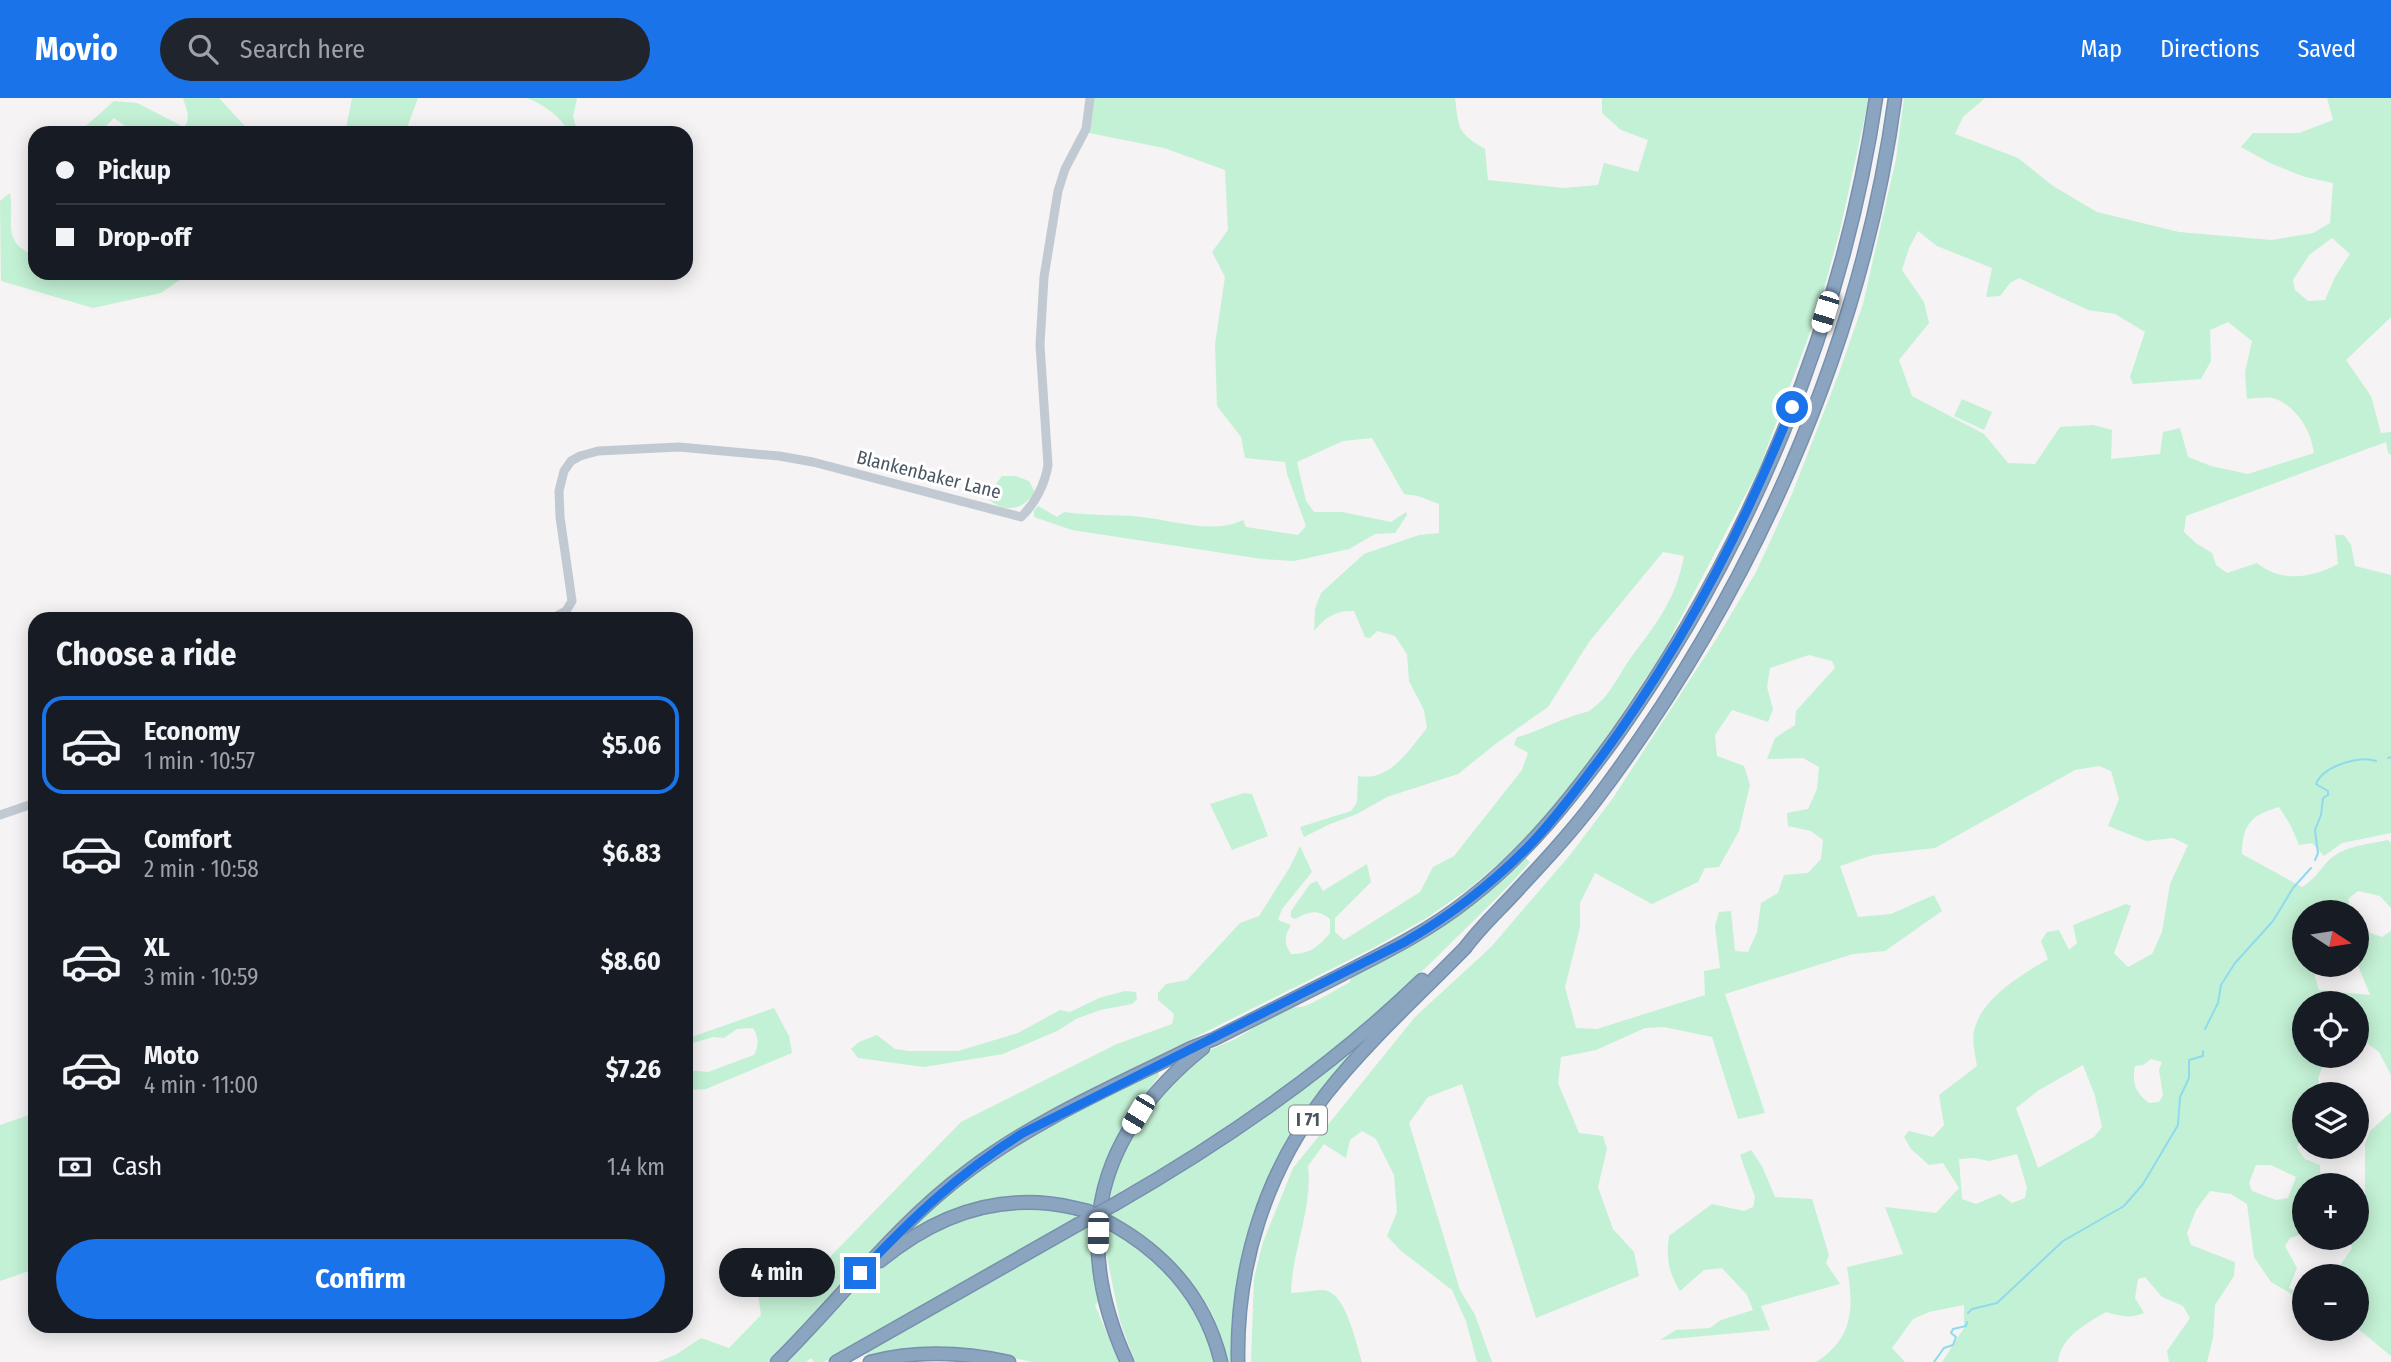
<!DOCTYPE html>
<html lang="en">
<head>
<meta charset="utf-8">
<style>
  body { margin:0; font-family:"Fira Sans Condensed",sans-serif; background:#20242c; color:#f1f3f6; height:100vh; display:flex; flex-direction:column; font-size:26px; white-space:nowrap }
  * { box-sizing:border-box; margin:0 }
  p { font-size:23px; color:#9ea1a6 }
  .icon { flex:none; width:38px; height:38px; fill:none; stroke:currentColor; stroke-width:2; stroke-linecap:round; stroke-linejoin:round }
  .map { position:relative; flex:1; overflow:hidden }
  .drawer { position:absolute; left:28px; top:514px; width:665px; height:721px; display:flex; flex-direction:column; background:#171b24; border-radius:21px; box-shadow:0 4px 18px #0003 }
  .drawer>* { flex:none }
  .guide { position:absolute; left:28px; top:28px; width:665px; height:154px; border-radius:21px; box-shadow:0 4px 18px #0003; display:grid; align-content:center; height:154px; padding:0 28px; background:#171b24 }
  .needle { width:46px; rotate:102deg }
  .controls { position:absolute; left:2292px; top:802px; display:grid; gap:14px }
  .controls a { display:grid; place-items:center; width:77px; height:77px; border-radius:50%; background:#171b24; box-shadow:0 4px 18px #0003; font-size:35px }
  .end { position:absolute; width:32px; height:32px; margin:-16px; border:9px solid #1a73e8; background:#fff; box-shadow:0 0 0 4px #fff }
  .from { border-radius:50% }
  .bubble { position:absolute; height:49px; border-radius:24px; background:#171b24; box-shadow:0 4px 18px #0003; font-size:23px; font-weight:700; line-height:49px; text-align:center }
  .car { position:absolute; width:21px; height:42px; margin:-21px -10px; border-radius:9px; box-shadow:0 0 5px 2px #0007; background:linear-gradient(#fff 24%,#345 0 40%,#fff 0 76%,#345 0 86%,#fff 0) }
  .guide b { display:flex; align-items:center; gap:24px; height:66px; font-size:26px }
  .guide b+b { border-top:2px solid #363941 }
  .guide i { width:18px; height:18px; background:#f1f3f6 }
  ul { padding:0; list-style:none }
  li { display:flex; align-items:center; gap:21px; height:98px; margin:0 14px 10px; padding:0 14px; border:4px solid transparent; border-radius:21px }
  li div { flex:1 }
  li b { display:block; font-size:26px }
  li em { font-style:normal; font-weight:700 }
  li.selected { border-color:#1a73e8 }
  li>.icon { width:63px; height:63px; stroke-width:1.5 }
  h2 { padding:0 28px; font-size:32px; line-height:84px }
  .pay { display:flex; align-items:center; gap:18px; height:77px; padding:0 28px; font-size:26px }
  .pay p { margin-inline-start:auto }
  .button { display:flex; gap:14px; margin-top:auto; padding:14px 28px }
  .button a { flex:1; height:80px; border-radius:42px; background:#1a73e8; color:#fff; font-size:28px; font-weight:700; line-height:80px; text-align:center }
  header { display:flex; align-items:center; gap:42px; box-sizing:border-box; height:98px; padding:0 35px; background:#1a73e8; color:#fff }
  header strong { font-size:33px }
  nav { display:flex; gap:38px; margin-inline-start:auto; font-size:24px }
  .search { width:490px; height:63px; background:#20242c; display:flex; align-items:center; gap:18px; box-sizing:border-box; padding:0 24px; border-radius:38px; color:#9ea1a6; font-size:26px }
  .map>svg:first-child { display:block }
  .green { fill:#c3f1d5; fill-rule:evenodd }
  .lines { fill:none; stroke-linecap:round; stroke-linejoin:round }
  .stream { stroke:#90daee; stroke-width:2 }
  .highway-casing { stroke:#7690ad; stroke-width:15 }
  .minor { stroke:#c1cad2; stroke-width:9 }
  .highway { stroke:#8ba5c1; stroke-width:12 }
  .highway-bridge-casing { stroke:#7690ad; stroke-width:15; stroke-linecap:butt }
  .highway-bridge { stroke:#8ba5c1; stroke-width:12 }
  .route { stroke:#1a73e8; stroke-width:9 }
  .labels { text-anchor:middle; stroke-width:6; stroke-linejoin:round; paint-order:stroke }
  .shield { fill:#fff; stroke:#808990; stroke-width:2 }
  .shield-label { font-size:18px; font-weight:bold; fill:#4a5661 }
  .street-label { font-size:19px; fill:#4a5661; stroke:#fff }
</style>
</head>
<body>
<header>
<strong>Movio</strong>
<div class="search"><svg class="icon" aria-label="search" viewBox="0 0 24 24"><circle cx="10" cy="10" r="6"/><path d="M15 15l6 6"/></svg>Search here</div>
<nav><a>Map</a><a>Directions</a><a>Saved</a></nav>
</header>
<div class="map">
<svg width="2391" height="1264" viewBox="0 0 2391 1264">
  <rect width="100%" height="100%" fill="#f5f3f3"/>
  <g class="green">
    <path d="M183 0H219L251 35H131L128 30 114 20 99 35H78L114 3 137 5 184 29C192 21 186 10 183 0Z"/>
    <polygon points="352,0 418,0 405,35 345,35"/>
    <path d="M527 0H577L573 19 578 35H569C561 18 544 7 527 0Z"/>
    <path d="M1093 0H1455C1459 32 1457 34 1485 51L1488 82 1564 90 1598 87 1604 65 1638 74 1648 42 1621 32 1602 15V0H1869L1840 132 1818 213 1759 371 1664 552 1580 681 1518 749 1467 792 1425 821 1373 850 1062 1006 1007 1039 958 1073 916 1107 853 1174 792 1243 768 1264H658L677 1256 701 1240 729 1250 761 1217 757 1188 766 1179 828 1161 961 1024 1117 946 1172 926 1174 916 1158 902V895L1166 886 1187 882 1240 825 1259 818 1290 769 1300 748 1312 774 1282 811 1278 822 1291 827C1284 839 1284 845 1291 856 1310 856 1318 849 1330 835V821C1317 810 1308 814 1295 821L1291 819V813L1310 786 1317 783 1323 793 1367 766 1371 784 1335 820V834L1344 842 1420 794 1433 769 1454 758 1522 672 1528 655 1514 647 1517 639C1537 634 1554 624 1573 618 1580 615 1588 615 1593 610 1612 596 1618 577 1632 558 1657 525 1676 501 1684 458L1663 454 1589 544 1548 609 1498 644 1458 676 1387 699 1357 716 1330 726 1304 739 1300 729 1351 713 1357 704 1358 678C1390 684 1409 652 1427 630L1424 612 1409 583 1407 556 1395 538 1377 533 1370 540 1365 539 1354 513C1336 512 1325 519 1314 533L1315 511 1321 495 1364 456 1419 437 1439 435V406L1418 398 1404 396 1372 340 1343 343 1297 364 1306 403 1314 414H1342L1391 424 1406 414 1407 417 1395 435 1375 436 1349 451 1294 463 1262 461 1072 432 1034 419V413L1038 408 1057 419 1064 414C1090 418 1115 416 1141 419 1173 422 1213 437 1243 422L1246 429 1298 437 1306 428 1287 376 1285 364 1245 360 1241 339 1217 308 1215 246 1225 179 1212 154 1228 132 1225 72 1164 50 1089 35Z"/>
    <path d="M1904 0H1985L1963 19 1955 36 2018 60 2053 88 2097 114 2179 134 2272 142 2313 135 2330 125 2333 85 2305 79 2270 65 2241 49 2253 35H2299L2333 22 2327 0H2391V219L2346 262 2371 298 2381 335 2391 334V357L2388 355 2386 344 2186 418 2184 434 2197 446 2212 455 2216 467 2227 475 2257 465C2281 485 2312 480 2338 466L2335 437H2344L2351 447 2355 468 2391 477V735L2342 745 2324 758 2312 745 2299 747 2291 728 2279 709C2251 717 2242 727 2242 756L2302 789C2319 779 2322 766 2334 758 2349 747 2370 746 2388 742L2391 745V810L2380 798 2358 793 2348 801 2351 814H2305V866H2314L2315 879 2319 892 2370 897 2358 867 2365 855V843L2357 835V823L2365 833 2382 839 2391 833V977L2379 954 2357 938V905H2305V957H2327L2318 980 2320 996H2305V1031L2297 1050 2305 1061 2320 1067 2321 1087H2305V1135L2290 1140 2285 1148 2297 1170 2289 1190 2305 1197V1204L2271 1184 2254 1159 2247 1106 2231 1096 2210 1093 2196 1112 2187 1135 2191 1147 2235 1164 2234 1178 2215 1207 2213 1240 2207 1264H2169L2167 1253 2190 1220 2183 1208 2162 1199 2145 1179 2138 1181 2135 1200 2144 1215C2130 1221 2120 1218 2106 1214 2086 1226 2061 1238 2058 1264H1942L1964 1230V1207L1929 1214 1913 1221 1892 1250 1905 1264H1816C1854 1240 1854 1209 1847 1169L1903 1156 1885 1109 1936 1115 1959 1090 1943 1065 1929 1067 1911 1051 1904 1039 1909 1033 1933 1039 1944 1027 1939 997 1977 968C1975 956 1971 941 1975 929 1985 898 2022 877 2048 861L2041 843 2047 834 2059 832 2069 852 2077 845 2073 827 2126 806 2131 808 2114 855 2128 869 2152 856 2162 834 2170 786 2188 747 2173 740 2146 743 2108 728 2119 701 2111 673 2099 668 2075 672 1935 750 1873 757 1840 768 1858 819 1891 816 1934 797 1942 813 1885 853 1853 856 1725 896 1765 1015 1738 1021 1712 939 1664 929 1645 930 1596 952 1561 959 1558 985 1579 1035 1603 1038 1607 1051 1598 1089 1613 1131 1634 1154 1639 1178 1536 1220 1462 986 1428 999 1409 1025 1460 1192 1475 1217 1492 1264H1477L1466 1223 1452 1192 1400 1152 1387 1138 1397 1114 1394 1077 1376 1041 1362 1033 1350 1042 1346 1060 1324 1046 1308 1068C1313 1110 1292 1152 1291 1195 1301 1195 1313 1192 1324 1192 1346 1194 1356 1246 1362 1264H1251L1254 1180 1263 1144 1293 1070 1415 919 1491 849 1570 757 1613 700 1717 540 1756 474 1792 396 1839 275 1863 206 1896 61ZM1918 133 1937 148 1992 170 1986 199 2000 198 2010 185 2019 180 2088 212 2115 216 2145 234 2130 279 2133 286 2201 281 2211 263 2210 232 2228 224 2252 243 2245 274 2247 301C2256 300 2269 298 2276 301 2298 310 2311 333 2314 355L2248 376 2211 368 2188 359 2180 330 2163 334 2160 356 2111 361 2112 332 2093 327 2060 329 2035 366 2008 365 1984 336 1912 298 1899 262 1929 225 1924 204 1902 172 1909 150ZM2332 140 2350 156 2335 179 2325 202 2308 203 2295 192 2293 182 2309 157ZM1809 557 1832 563 1835 570 1796 613 1795 627 1775 640 1767 661 1803 660 1819 669 1817 691 1808 711 1787 715 1788 728 1811 733 1823 742 1821 761 1808 775 1784 777 1778 795 1761 805 1757 834 1748 854 1735 853 1731 813 1719 814 1715 828 1720 870 1704 873 1705 897 1597 931 1576 930 1565 889 1580 829V805L1595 775 1652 806 1698 784 1705 770 1719 769 1739 733 1750 687 1744 668 1717 658 1715 637 1732 612 1768 624 1773 611 1767 589 1770 570ZM2151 961 2162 964 2159 972 2163 997 2159 1004 2149 1005C2135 995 2132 984 2135 968L2143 967ZM2083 967 2095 998 2102 1029 2094 1039 2038 1070 2016 1010 2039 992ZM2017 1056 2027 1090 2025 1100 2012 1105 2000 1096 1976 1106 1962 1101 1959 1061 1974 1060 1989 1063ZM2256 1067H2271L2296 1079 2288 1100 2276 1102 2252 1093 2249 1085Z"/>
    <path d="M10 95C15 123 0 145 35 157V175H205L202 181 184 179 161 195 93 210 1 183 0 103Z"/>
    <polygon points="1962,301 1992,314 1984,332 1954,318"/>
    <path d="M1002 378H1015L1029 383 1035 394C1022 414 1002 415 986 399Z"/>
    <polygon points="1244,695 1252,696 1268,738 1232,752 1210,706"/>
    <path d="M1525 759 1530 764C1507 791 1481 815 1456 840 1360 936 1243 1032 1121 1093V1096L1106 1104C1123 1043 1150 997 1201 958 1212 949 1227 946 1239 939 1256 929 1272 916 1291 910 1294 909 1298 909 1302 909 1313 906 1339 890 1350 884V879C1419 845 1470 813 1525 759Z"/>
    <polygon points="1125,893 1136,894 1137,901 1132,906 1100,912 1076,921 1057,933 1003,956 924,969 858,960 851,951 859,944 877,937 895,951 908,953 958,953 1018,935 1060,912 1070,914 1099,900"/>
    <path d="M774 910 789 938 792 955 706 991 686 992V972L708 974 754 957C759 947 759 940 753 930L737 931 724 940 713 939 686 947V941Z"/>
    <path d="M1387 921 1292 1038 1235 1216 1232 1264H1228C1222 1247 1219 1229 1210 1212 1187 1170 1149 1137 1107 1117L1187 1070 1260 1022 1332 968Z"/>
    <path d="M1155 974 1159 975V978C1125 1023 1106 1055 1094 1111 1020 1087 966 1098 901 1140 973 1060 1060 1020 1155 974Z"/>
    <polygon points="2391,1014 2391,1258 2357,1230 2357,1178 2333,1178 2352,1150 2349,1139 2357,1139 2357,1113 2365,1115 2365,1046 2370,1033"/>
    <polygon points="35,1015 35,1171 0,1183 0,1027"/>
    <path d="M1751 1052 1762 1068 1775 1099 1812 1101 1829 1157 1826 1165 1840 1186 1761 1208 1770 1232 1660 1242 1676 1232 1710 1230 1721 1222 1753 1212 1747 1197 1722 1170 1704 1172 1680 1193C1668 1174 1666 1159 1669 1138L1712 1106 1744 1113 1753 1109 1755 1099 1740 1057Z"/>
    <polygon points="1020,1107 1082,1118 824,1264 814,1264 811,1260 806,1264 787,1264 866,1181 898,1153 940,1126"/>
    <polygon points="1093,1124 1092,1153 1099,1203 1095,1207 1119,1264 1032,1264 986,1254 924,1249 871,1257 865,1256"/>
    <polygon points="1104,1127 1147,1152 1195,1207 1218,1264 1135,1264 1120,1223 1107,1159 1103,1154"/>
  </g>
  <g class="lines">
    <g class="stream">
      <polyline points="2388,660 2391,659"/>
      <path d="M2315 762 2318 755 2315 732 2321 717 2323 700 2328 697V693L2316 686C2323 668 2360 657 2376 663"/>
      <polyline points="2205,931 2218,905 2221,887 2235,865 2273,823 2293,790 2311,770"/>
      <polyline points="1968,1215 1972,1211 1997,1205 2063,1143 2124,1108 2143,1086 2178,1027 2180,999 2189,980 2189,962 2203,958 2203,953"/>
      <polyline points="1934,1264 1944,1250 1953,1247 1956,1239 1951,1235 1953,1231 1966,1228 1967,1224"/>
    </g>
    <defs>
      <g id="highway">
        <path d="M1115 1106C1225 1043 1331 970 1422 882"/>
        <path d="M1112 1126C1167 1157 1206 1202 1221 1264"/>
        <path d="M880 1163C937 1116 1002 1093 1075 1110"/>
        <path d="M777 1264C841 1201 895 1127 968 1073 1035 1022 1115 988 1191 950L1214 941C1256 920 1297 899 1339 878 1384 855 1429 833 1469 801 1527 756 1572 699 1615 640 1748 452 1842 229 1876 0"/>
        <polyline points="836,1264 1077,1127"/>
        <path d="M870 1264C916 1252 963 1254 1009 1264"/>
        <path d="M1127 1264C1070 1139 1097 1035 1203 950"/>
        <path d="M1238 1264C1236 1167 1266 1073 1326 996 1367 944 1418 898 1465 850 1479 831 1495 816 1511 799 1540 768 1569 737 1595 703 1748 501 1861 253 1895 0"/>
      </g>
    </defs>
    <use href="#highway" class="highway-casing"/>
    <g class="minor">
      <path d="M549 522 566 513 572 503 560 419 559 393 564 373 571 363 580 358 598 353 679 349 779 358 813 364 1021 419C1035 406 1045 386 1048 367L1040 247 1044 179 1058 93 1065 71 1086 31 1090 0"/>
      <polyline points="0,717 35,705"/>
    </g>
    <use href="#highway" class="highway"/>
    <defs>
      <g id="highway-bridge">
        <polyline points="1075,1110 1088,1113 1112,1126"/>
        <polyline points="1077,1127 1115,1106"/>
      </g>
    </defs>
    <use href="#highway-bridge" class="highway-bridge-casing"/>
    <use href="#highway-bridge" class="highway-bridge"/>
  </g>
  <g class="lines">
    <path class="route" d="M860 1175C913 1119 958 1076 1023 1035L1403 845C1447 820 1488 789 1525 752 1552 725 1575 693 1599 662 1679 554 1742 434 1792 309"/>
  </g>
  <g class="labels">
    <rect class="shield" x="1289" y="1007.5" width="38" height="29" rx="5"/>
    <g class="shield-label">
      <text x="1308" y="1028">I 71</text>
    </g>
    <g class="street-label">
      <text transform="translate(929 376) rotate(14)" y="7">Blankenbaker Lane</text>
    </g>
  </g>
</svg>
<div class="controls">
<a><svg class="needle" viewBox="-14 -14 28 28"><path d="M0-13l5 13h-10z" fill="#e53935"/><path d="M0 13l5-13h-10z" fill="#9ea1a6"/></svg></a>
<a><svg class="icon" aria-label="locate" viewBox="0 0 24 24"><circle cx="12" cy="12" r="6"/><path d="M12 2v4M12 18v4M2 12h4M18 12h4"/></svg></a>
<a><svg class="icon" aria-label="layers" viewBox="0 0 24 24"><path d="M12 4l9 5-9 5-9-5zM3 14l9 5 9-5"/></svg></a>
<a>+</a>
<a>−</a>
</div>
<i class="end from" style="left:1792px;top:309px"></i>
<i class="end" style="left:860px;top:1175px"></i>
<div class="bubble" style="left:719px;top:1150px;width:116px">4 min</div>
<i class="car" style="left:1825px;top:214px;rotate:197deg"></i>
<i class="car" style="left:1138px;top:1016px;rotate:211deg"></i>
<i class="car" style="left:1098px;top:1135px;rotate:181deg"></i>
<div class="guide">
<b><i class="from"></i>Pickup</b>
<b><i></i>Drop-off</b>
</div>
<section class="drawer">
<h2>Choose a ride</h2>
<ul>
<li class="selected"><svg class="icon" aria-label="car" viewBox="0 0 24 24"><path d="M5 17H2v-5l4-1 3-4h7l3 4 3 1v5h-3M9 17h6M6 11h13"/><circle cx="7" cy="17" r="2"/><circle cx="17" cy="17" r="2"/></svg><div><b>Economy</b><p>1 min · 10:57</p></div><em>$5.06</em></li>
<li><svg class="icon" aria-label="car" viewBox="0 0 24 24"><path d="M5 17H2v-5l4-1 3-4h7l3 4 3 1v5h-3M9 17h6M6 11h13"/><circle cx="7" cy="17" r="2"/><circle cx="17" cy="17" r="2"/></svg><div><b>Comfort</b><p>2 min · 10:58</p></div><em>$6.83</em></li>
<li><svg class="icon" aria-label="car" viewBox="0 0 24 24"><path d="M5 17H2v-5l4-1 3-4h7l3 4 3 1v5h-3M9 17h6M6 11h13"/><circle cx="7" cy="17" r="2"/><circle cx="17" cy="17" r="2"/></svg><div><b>XL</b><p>3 min · 10:59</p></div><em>$8.60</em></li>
<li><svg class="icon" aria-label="car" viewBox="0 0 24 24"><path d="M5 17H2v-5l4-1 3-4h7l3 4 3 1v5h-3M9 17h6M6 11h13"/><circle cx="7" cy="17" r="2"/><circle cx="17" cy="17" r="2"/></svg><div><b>Moto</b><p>4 min · 11:00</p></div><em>$7.26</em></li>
</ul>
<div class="pay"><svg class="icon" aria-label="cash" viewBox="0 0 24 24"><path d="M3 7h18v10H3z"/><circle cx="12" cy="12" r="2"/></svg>Cash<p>1.4 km</p></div>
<div class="button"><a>Confirm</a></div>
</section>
</div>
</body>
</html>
